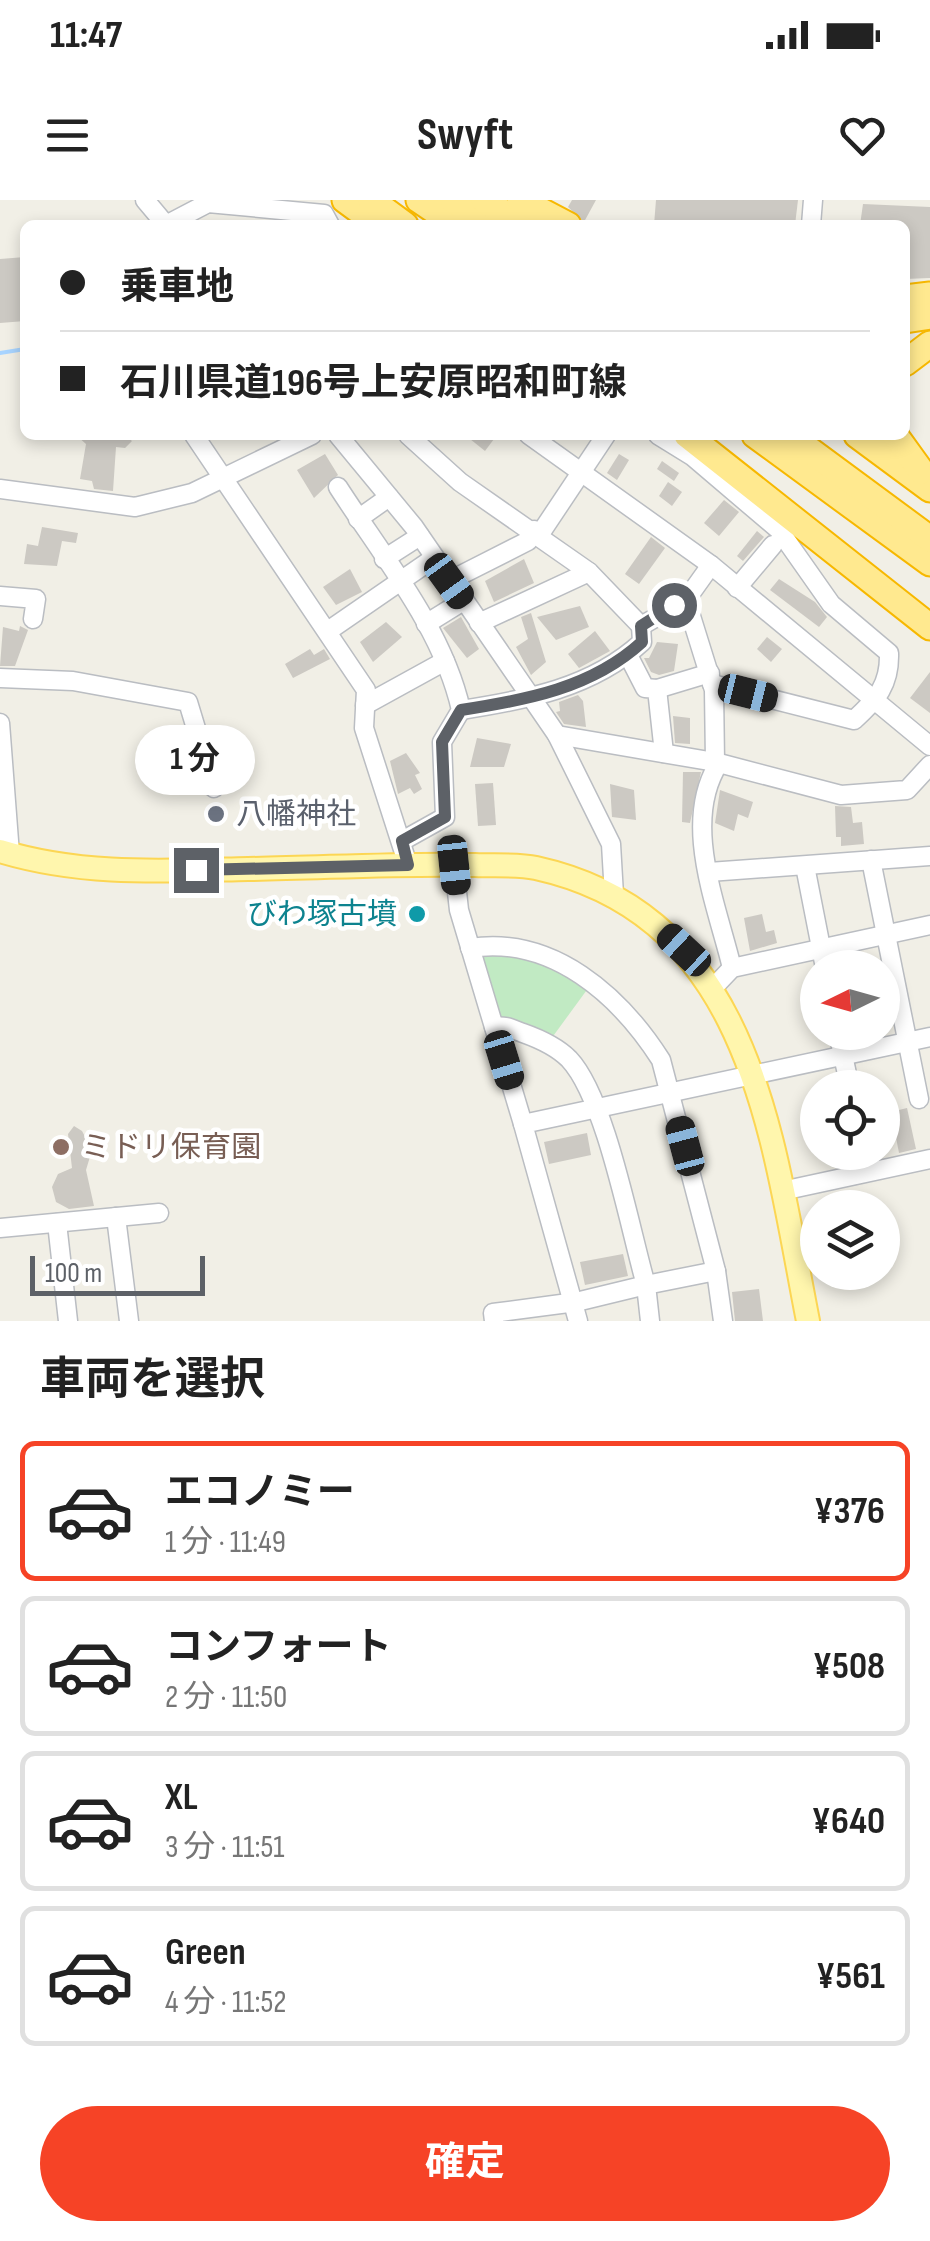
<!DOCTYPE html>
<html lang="ja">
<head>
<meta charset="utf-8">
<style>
  body { margin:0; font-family:"Sofia Sans Condensed","Noto Sans JP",sans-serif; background:#f2f2f2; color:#222; height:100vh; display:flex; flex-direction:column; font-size:38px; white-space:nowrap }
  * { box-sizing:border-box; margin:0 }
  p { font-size:32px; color:#767676 }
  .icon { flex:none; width:55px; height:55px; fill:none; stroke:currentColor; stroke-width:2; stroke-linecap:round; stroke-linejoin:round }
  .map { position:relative; height:1121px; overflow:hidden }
  .drawer { display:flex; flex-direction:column; background:#fff; flex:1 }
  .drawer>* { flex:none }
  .top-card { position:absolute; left:20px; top:20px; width:890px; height:220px; border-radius:15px; box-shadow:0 5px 15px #0003; display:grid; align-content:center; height:220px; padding:0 40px; background:#fff }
  .needle { width:65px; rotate:265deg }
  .fabs { position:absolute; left:800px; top:750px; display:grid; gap:20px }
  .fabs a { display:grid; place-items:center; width:100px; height:100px; border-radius:50%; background:#fff; box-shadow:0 5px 15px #0003; font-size:50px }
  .scale { position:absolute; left:30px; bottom:25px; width:175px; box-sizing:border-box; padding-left:10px; border:5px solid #5d6167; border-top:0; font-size:28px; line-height:35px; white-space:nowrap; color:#5d6167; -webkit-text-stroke:8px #fff; paint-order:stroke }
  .end { position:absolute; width:45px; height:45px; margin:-22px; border:12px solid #5d6167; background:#fff; box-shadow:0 0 0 5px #fff }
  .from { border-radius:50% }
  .bubble { position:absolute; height:70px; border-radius:35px; background:#fff; box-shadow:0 5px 15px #0003; font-size:32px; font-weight:700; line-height:70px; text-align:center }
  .car { position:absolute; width:30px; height:60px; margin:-30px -15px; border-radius:12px; box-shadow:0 0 8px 2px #0007; background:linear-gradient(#222 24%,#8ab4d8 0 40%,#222 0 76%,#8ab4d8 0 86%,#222 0) }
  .top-card b { display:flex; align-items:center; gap:35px; height:95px; font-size:38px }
  .top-card b+b { border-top:2px solid #e0e0e0 }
  .top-card i { width:25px; height:25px; background:#222 }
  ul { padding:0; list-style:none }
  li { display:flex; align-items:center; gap:30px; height:140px; margin:0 20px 15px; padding:0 20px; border:5px solid #e0e0e0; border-radius:15px }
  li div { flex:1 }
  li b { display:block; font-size:38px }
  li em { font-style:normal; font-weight:700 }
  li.on { border-color:#f64326 }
  li>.icon { width:90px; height:90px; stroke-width:1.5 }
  h2 { padding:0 40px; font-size:45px; line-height:120px }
  .button { display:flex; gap:20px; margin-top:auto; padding:20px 40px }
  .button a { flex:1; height:115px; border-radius:60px; background:#f64326; color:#fff; font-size:40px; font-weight:700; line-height:115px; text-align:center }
  .status { display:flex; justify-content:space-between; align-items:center; height:70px; padding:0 50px; background:#fff; direction:ltr }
  .status svg { height:28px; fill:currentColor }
  header { display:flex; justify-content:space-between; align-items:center; height:130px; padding:0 40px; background:#fff; font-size:45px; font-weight:700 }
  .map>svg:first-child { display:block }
  .green { fill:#c1eac3 }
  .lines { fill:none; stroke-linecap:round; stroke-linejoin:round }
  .stream { stroke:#a8d4ff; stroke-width:4 }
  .building { fill:#ccc9c3 }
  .minor-casing { stroke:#babdc2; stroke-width:21 }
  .major-casing { stroke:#fcd654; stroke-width:26 }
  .highway-casing { stroke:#f7b800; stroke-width:29 }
  .minor { stroke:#fff; stroke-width:18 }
  .major { stroke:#fff6ad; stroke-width:22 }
  .highway { stroke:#ffe98f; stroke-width:25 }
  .route { stroke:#5d6167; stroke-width:12 }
  .worship-dot { fill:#6b7280; stroke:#fff; stroke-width:4 }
  .culture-dot { fill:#0f9aa8; stroke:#fff; stroke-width:4 }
  .education-dot { fill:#8d6e63; stroke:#fff; stroke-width:4 }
  .labels { text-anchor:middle; stroke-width:9; stroke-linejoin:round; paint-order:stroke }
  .worship-label { font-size:30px; fill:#5b616d; stroke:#fff; text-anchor:start }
  .culture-label { font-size:30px; fill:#0d838f; stroke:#fff; text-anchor:end }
  .education-label { font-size:30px; fill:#785e54; stroke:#fff; text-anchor:start }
</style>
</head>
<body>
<div class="status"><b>11:47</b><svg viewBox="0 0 49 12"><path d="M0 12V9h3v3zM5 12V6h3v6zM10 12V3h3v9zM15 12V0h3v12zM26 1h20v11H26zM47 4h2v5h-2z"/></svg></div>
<header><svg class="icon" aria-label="menu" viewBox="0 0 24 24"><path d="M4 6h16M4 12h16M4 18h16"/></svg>Swyft<svg class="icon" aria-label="heart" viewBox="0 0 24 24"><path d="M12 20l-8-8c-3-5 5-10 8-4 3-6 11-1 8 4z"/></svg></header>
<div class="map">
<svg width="930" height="1121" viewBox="0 0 930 1121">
  <rect width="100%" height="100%" fill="#f1efe6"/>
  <polygon class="green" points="482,754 527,758 589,787 551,839 499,819 479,760"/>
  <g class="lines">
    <polyline class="stream" points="0,153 25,149"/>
  </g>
  <g class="building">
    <polygon points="572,0 596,0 584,22 568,7"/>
    <polygon points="656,0 798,0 795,25 654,25"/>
    <polygon points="863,4 930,7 930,78 905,79 905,25 860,25"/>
    <polygon points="25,57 25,121 0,123 0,59"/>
    <polygon points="76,235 125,235 132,241 125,248 116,247 113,291 94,289 92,281 80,279 86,244"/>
    <polygon points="465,235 489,235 494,239 485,251"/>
    <polygon points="325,254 338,275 314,298 297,270"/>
    <polygon points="619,254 629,260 617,280 607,273"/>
    <polygon points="662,261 679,273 674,281 657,269"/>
    <polygon points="668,282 682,292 672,306 659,296"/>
    <polygon points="724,300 739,312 719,336 704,323"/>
    <polygon points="42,327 78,333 76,343 62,341 57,366 24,364 27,344 38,346"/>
    <polygon points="757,331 764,337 743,361 737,356"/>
    <polygon points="651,337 665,348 639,384 625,374"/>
    <polygon points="524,359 534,383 494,402 485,381"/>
    <polygon points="350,369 362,392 336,405 323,387"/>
    <polygon points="779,379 815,402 827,417 819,427 770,390"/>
    <polygon points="580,406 589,427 556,440 537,417"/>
    <polygon points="531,413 546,462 531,475 516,447 528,439 521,417"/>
    <polygon points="461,417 479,449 467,458 443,428"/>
    <polygon points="386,422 402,437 373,462 360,442"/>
    <polygon points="20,426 28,430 15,466 0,466 3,427 19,431"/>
    <polygon points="595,431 610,451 579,468 568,454"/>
    <polygon points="767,437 782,449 771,462 757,449"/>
    <polygon points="657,442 678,444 674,471 659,475 651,472 644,458 649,458"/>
    <polygon points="310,449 314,455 324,449 330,459 293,478 285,464"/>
    <polygon points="930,472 930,513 910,498"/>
    <polygon points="578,495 583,501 586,527 564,524 556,512 560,511 559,502"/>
    <polygon points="673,516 690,518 690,544 675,543"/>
    <polygon points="477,538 511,544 504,567 470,567"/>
    <polygon points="406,553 420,573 415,575 422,589 414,594 410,588 398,594 390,561"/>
    <polygon points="683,572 701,572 690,623 682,622"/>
    <polygon points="493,583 496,625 478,626 475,584"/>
    <polygon points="610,584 634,590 636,620 612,617"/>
    <polygon points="720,590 753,602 748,618 738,614 734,631 715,623"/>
    <polygon points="835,606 851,607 853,623 862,622 864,644 841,646 841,637 836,637"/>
    <polygon points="224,607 225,620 207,622 206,608"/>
    <polygon points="762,714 766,732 774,730 777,743 750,751 744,718"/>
    <polygon points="907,908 916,949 899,953 891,912"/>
    <polygon points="74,926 82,931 92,950 86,970 94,1006 69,1009 56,1002 52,987 58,974 72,968 68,934"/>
    <polygon points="587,933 591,955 549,964 544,942"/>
    <polygon points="832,952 849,952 851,963 834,967"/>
    <polygon points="623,1054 628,1076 585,1085 580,1062"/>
    <polygon points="759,1089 763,1121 735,1121 732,1092"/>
  </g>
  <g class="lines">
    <defs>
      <g id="minor">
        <polyline points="145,0 166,25"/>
        <polyline points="166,25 208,3 324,14 330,25"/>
        <polyline points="811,25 813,0"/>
        <polyline points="194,235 366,490 364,528 408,665"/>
        <polyline points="338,235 414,327 557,535 611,644 614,695"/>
        <polyline points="408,235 460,282 589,372 641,426 686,400 711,365"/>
        <polyline points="529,235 711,365 930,546"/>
        <path d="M658 235 692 256 779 330 831 404 889 453C890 485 877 499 854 520L712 484"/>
        <path d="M338 287C383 357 443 429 461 510L442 542 445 617 402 641"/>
        <polyline points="0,289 135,307 192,293 312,235"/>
        <polyline points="358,319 389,297"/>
        <polyline points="540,334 606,235"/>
        <polyline points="384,359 420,336"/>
        <polyline points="449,381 528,341 534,330"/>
        <polyline points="737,388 773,345"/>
        <polyline points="0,396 36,399 33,419"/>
        <polyline points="686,400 714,490 715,562"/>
        <polyline points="479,423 589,372"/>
        <polyline points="426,424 463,401"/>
        <polyline points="328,431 434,358"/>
        <polyline points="628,455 645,488 657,489 664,553"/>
        <polyline points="0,478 73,481 188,502 214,588"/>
        <polyline points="657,489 710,473"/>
        <polyline points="365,505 445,461"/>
        <path d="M461 510C526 500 592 488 642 442L641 426"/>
        <polyline points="0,523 10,654"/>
        <polyline points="557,535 715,562 841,595 907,590 930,565"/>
        <path d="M719 563C681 622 717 705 732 768"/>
        <polyline points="871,660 919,899"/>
        <polyline points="454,665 459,710 523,924"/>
        <polyline points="805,666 825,768"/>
        <polyline points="709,672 930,656"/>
        <path d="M470 748C553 735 620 796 661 860L716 1071"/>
        <polyline points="712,789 732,768 930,725"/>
        <polyline points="838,832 850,888"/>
        <polyline points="782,991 930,959"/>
        <polyline points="116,1017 129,1121"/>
        <polyline points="57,1023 68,1121"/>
        <polyline points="0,1028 159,1013"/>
        <path d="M494 1121 493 1113 576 1102 646 1085C630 1030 606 898 569 859 556 846 540 839 523 833 512 829 506 825 494 827"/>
        <polyline points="578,1121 523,924 930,837"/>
        <polyline points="650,1121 646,1085 716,1071 723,1121"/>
      </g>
      <path id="major" d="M0 651C82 676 163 671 248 669 323 668 399 663 475 665 494 666 517 664 536 668 753 716 772 939 808 1121"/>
      <g id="highway">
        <polyline points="345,0 379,25"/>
        <polyline points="371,0 405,25"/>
        <polyline points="419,0 456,25"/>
        <polyline points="453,0 489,25"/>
        <polyline points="484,0 522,25"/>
        <polyline points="520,0 568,25"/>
        <polyline points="905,98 930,95"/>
        <polyline points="905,120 930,116"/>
        <polyline points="905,163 930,144"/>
        <polyline points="687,235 930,427"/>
        <polyline points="755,235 930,363"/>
        <polyline points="789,235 930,339"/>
        <polyline points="857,235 930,289"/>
        <polyline points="895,235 921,271"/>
      </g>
    </defs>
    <use href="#minor" class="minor-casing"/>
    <use href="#major" class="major-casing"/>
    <use href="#highway" class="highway-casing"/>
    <use href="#minor" class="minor"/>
    <use href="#major" class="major"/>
    <use href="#highway" class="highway"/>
  </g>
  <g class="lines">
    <path class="route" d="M196 670 408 665 402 641 445 617 442 542 461 510C526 500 592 488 642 442L641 426 674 405"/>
  </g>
  <circle class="worship-dot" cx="216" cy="614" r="10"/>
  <circle class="culture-dot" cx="417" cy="714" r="10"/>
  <circle class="education-dot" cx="61" cy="947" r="10"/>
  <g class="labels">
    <g class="worship-label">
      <text x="236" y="624">八幡神社</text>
    </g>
    <g class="culture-label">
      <text x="397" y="724">びわ塚古墳</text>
    </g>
    <g class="education-label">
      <text x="81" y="957">ミドリ保育園</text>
    </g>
  </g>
</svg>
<div class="fabs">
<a><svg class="needle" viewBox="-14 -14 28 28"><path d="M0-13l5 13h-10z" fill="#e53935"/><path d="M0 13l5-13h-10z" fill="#767676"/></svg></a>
<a><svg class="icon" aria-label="locate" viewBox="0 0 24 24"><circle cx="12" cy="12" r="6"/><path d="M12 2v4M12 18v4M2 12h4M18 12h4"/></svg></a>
<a><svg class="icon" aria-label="layers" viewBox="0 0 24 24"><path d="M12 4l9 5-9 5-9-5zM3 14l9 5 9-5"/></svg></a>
</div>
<div class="scale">100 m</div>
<i class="end from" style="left:674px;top:405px"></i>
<i class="end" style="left:196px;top:670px"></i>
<div class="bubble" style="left:135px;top:525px;width:120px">1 分</div>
<i class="car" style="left:449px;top:381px;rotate:144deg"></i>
<i class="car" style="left:748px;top:493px;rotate:104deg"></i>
<i class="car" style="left:454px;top:665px;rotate:174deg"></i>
<i class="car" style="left:684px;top:750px;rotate:313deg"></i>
<i class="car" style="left:504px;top:860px;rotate:163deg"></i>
<i class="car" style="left:685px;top:946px;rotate:345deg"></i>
<div class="top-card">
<b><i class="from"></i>乗車地</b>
<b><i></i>石川県道196号上安原昭和町線</b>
</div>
</div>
<section class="drawer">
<h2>車両を選択</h2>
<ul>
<li class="on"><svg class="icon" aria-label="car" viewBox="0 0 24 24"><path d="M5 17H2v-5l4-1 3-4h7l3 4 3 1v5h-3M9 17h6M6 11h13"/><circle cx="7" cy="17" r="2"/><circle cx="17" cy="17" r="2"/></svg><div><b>エコノミー</b><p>1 分 · 11:49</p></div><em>¥376</em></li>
<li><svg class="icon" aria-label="car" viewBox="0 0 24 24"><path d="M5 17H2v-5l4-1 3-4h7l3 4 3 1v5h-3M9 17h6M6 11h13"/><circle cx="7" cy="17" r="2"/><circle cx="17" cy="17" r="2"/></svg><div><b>コンフォート</b><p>2 分 · 11:50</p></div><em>¥508</em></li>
<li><svg class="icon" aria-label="car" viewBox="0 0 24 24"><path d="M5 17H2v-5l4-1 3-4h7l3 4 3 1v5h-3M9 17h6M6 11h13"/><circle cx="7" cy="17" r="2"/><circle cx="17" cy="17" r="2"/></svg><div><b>XL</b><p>3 分 · 11:51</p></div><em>¥640</em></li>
<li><svg class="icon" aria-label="car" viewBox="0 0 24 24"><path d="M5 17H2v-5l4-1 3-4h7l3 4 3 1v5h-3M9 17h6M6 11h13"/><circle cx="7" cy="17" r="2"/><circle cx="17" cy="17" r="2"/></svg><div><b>Green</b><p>4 分 · 11:52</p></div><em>¥561</em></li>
</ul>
<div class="button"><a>確定</a></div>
</section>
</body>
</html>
